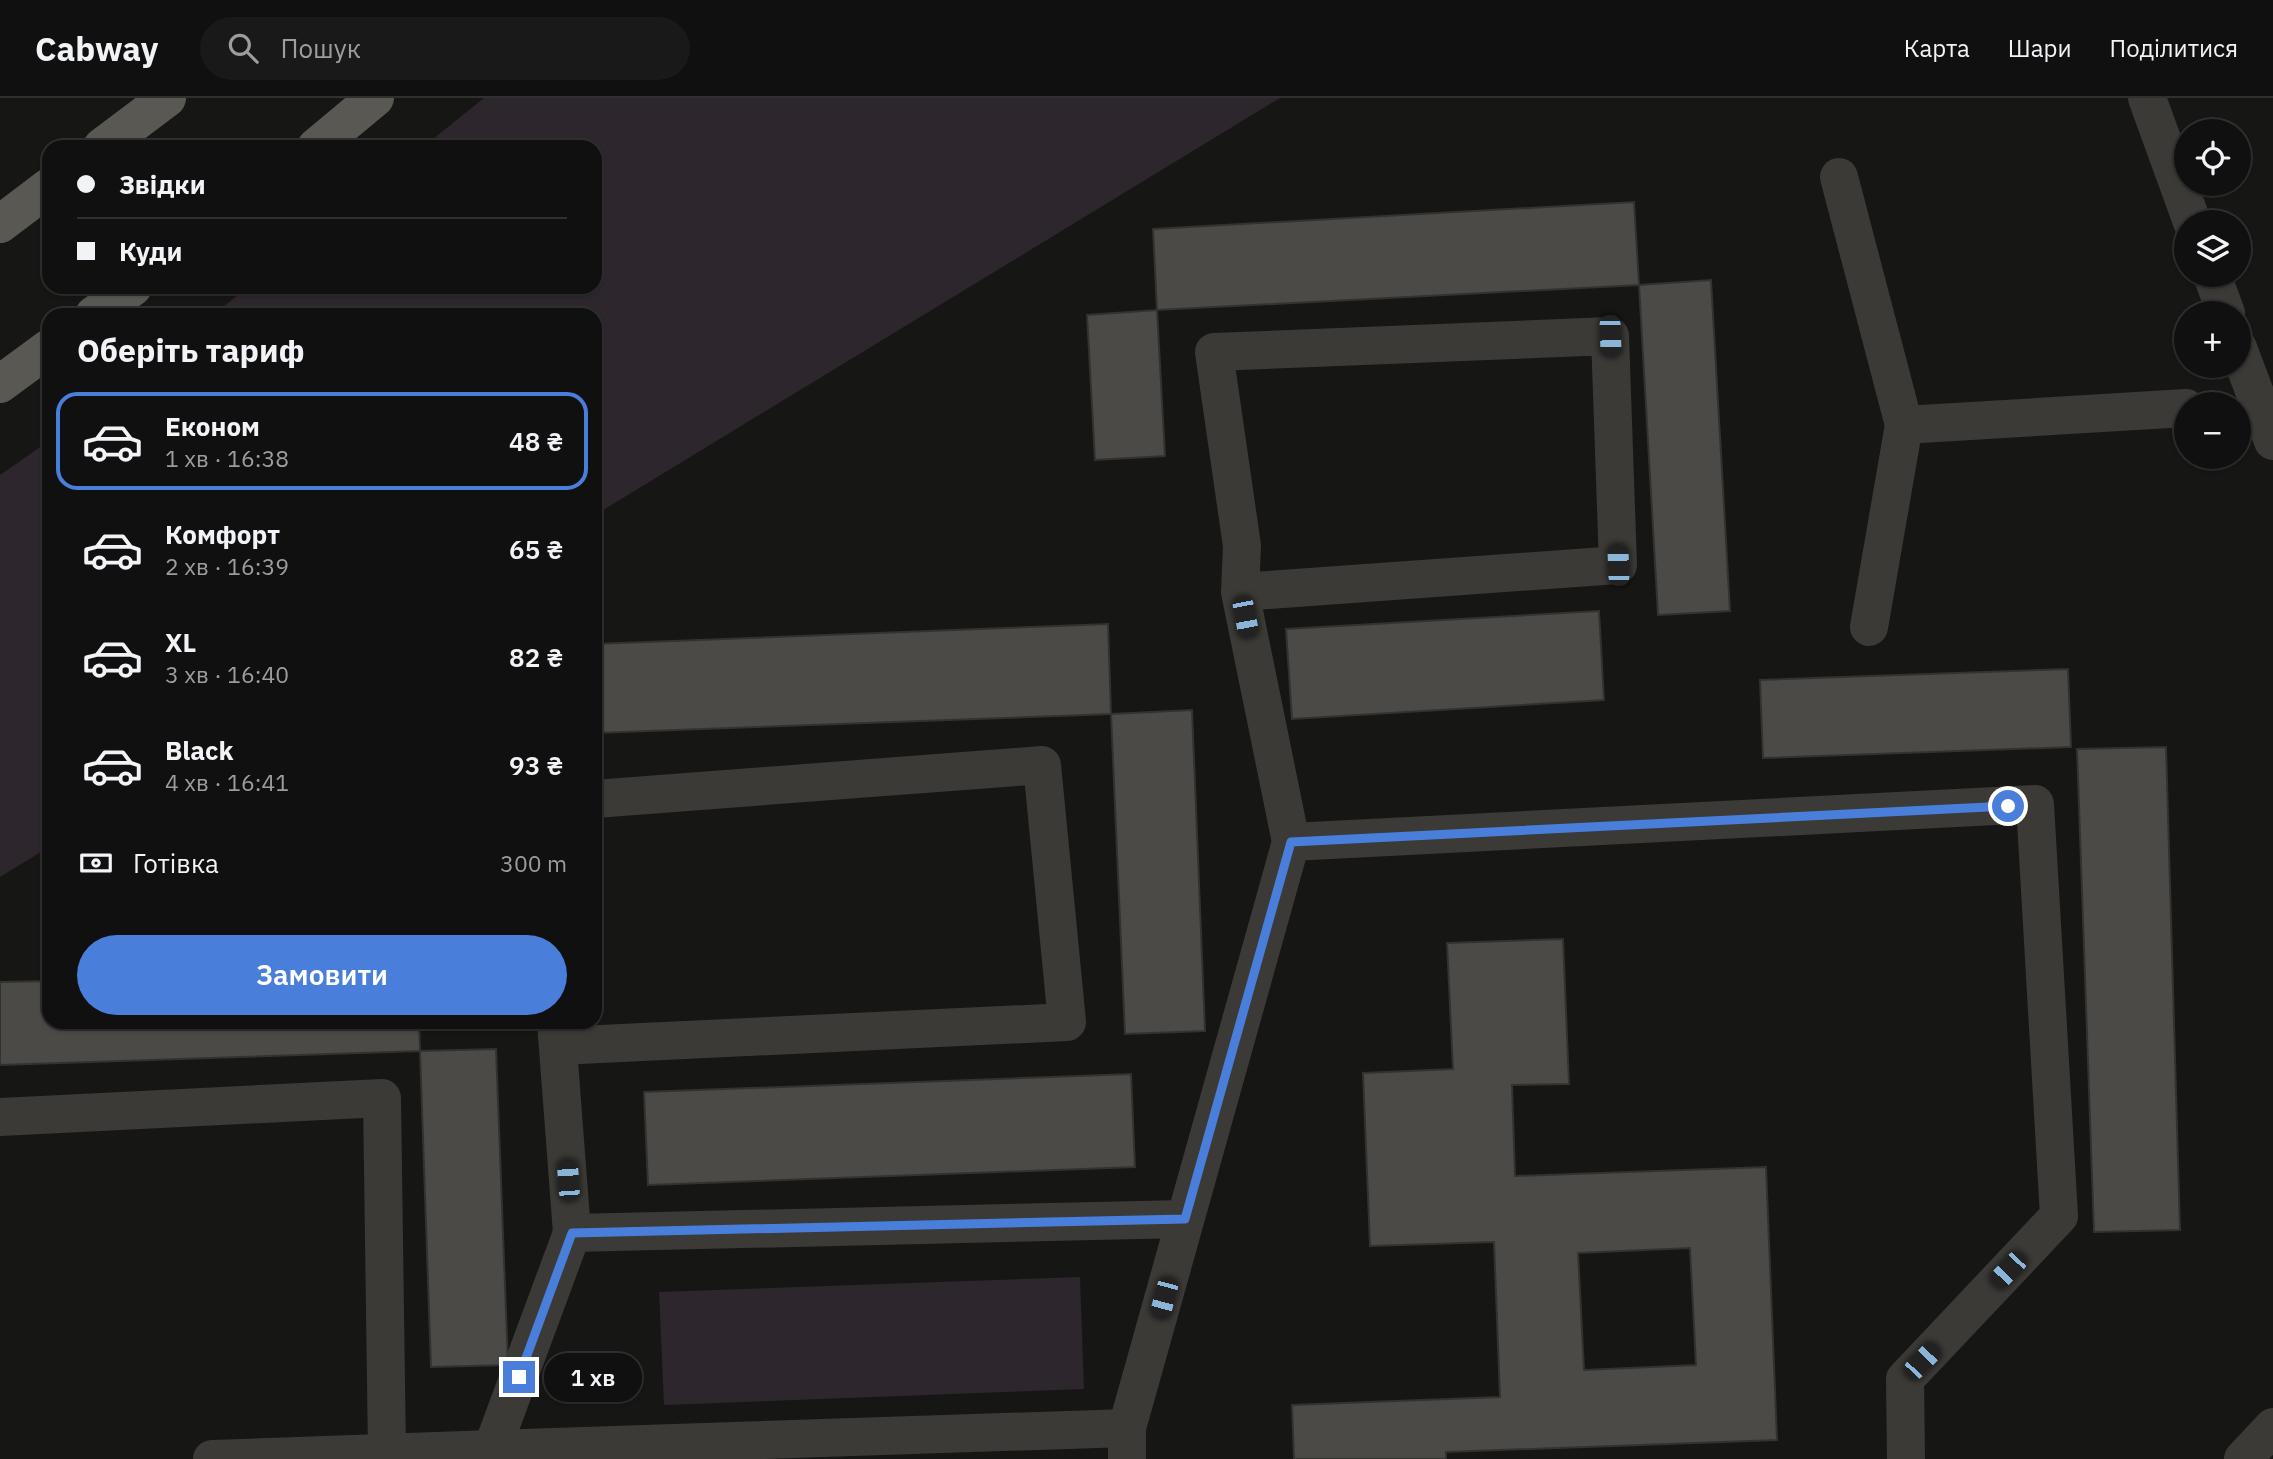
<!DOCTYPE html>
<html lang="uk">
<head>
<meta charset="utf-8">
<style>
  body { margin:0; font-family:"IBM Plex Sans",sans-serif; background:#191919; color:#f1f3f6; height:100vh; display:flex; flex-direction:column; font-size:26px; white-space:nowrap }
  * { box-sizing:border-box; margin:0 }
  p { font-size:23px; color:#9c9d9f }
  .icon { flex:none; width:38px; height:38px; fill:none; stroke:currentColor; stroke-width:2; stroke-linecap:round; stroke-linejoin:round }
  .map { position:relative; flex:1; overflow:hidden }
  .side { position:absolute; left:42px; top:210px; width:560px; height:721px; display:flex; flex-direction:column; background:#101010; border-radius:21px; box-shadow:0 2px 5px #0004,0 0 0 2px #303030 }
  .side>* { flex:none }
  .hud { position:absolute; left:42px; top:42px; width:560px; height:154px; border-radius:21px; box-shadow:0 2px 5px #0004,0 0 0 2px #303030; display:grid; align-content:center; height:154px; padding:0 35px; background:#101010 }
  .tools { position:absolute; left:2174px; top:21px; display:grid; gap:14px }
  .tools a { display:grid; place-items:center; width:77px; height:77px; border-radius:50%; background:#101010; box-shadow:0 2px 5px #0004,0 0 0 2px #303030; font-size:35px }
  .end { position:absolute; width:32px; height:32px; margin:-16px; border:9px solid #497fda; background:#fff; box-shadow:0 0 0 4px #fff }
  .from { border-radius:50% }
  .bubble { position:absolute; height:49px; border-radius:24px; background:#101010; box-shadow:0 2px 5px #0004,0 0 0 2px #303030; font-size:23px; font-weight:600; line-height:49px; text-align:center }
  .car { position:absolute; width:21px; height:42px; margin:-21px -10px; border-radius:9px; box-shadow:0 0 5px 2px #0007; background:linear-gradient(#222 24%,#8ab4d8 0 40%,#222 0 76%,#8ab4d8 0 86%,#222 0) }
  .hud b { display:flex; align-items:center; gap:24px; height:66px; font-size:26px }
  .hud b+b { border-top:2px solid #303030 }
  .hud i { width:18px; height:18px; background:#f1f3f6 }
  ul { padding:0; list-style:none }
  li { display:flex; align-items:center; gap:21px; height:98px; margin:0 14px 10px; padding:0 21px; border:4px solid transparent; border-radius:21px }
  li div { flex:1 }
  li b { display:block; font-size:26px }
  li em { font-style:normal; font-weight:600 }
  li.current { border-color:#497fda }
  li>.icon { width:63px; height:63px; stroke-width:1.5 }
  h2 { padding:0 35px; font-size:32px; line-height:84px }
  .pay { display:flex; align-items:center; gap:18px; height:77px; padding:0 35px; font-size:26px }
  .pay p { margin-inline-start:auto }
  .button { display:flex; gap:14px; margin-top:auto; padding:14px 35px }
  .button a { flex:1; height:80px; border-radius:42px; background:#497fda; color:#fff; font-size:28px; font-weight:600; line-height:80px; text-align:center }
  header { display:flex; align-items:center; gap:42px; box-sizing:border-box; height:98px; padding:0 35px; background:#101010; border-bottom:2px solid #303030 }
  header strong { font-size:33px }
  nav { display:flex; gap:38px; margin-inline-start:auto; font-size:24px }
  .search { width:490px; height:63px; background:#191919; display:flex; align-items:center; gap:18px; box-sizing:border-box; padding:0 24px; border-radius:38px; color:#9c9d9f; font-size:26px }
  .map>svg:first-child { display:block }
  .green { fill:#2d262c }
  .building { fill:#4b4a47; stroke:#32322f; stroke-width:2; fill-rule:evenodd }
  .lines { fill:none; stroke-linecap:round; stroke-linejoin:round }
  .minor { stroke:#3b3a36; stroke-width:38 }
  .major { stroke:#595853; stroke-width:38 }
  .route { stroke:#497fda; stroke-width:9 }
</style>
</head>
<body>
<header>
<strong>Cabway</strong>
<div class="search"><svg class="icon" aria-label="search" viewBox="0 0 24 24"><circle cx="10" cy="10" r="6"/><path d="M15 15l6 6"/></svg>Пошук</div>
<nav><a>Карта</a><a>Шари</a><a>Поділитися</a></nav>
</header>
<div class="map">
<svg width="2273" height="1361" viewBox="0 0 2273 1361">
  <rect width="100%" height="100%" fill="#161615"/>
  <g class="green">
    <polygon points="484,0 1280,0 595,417 595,217 213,217 248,189 595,189 595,49 423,49"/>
    <polygon points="49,343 49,749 0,779 0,377"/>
    <polygon points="1080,1179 1084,1291 664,1307 659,1194"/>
  </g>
  <g class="building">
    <polygon points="1634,104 1639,187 1157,212 1153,131"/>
    <polygon points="1711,182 1730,513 1658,517 1639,187"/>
    <polygon points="1157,212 1165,358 1095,362 1087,217"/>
    <polygon points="1599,513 1604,602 1292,621 1286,531"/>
    <polygon points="1108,526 1111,616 595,635 595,546"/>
    <polygon points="2068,571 2071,649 1763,660 1760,582"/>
    <polygon points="1192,612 1205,933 1125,936 1111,616"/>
    <polygon points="2166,649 2180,1132 2094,1134 2077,651"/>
    <path d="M1563 841 1569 986 1512 987 1515 1078 1766 1069 1777 1342 1446 1354V1361H1294L1292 1307 1500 1299 1494 1144 1370 1148 1363 975 1453 971 1447 845ZM1690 1150 1696 1267 1584 1272 1578 1155Z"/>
    <polygon points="49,883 49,924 419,924 420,953 0,967 0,884"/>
    <polygon points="496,951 508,1267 431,1269 420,953"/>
    <polygon points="1131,976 1135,1069 648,1087 644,994"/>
  </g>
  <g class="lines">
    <g class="minor">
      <polyline points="2147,0 2192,124"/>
      <polyline points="1839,79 1904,327"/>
      <polyline points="2212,177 2226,215"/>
      <polyline points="2238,250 2273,343"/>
      <polyline points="1240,494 1618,467 1610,238 1214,254 1242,448 1240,494 1291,744"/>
      <polyline points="1869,529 1904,327 2186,310"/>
      <polyline points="556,924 572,1135"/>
      <polyline points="558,948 1067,924 1042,667 595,701"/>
      <polyline points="0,1019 382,1000 387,1355"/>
      <polyline points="1127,1330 1291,744 2035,706 2059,1118 1905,1281 1906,1361"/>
      <polyline points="212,1361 492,1351 572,1135 1185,1121"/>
      <polyline points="493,1361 492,1351 1127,1330 1127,1361"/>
      <polyline points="2243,1361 2273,1329"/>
    </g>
    <g class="major">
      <polyline points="102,49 167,0"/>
      <polyline points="316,49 375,0"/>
      <polyline points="0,126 49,89"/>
      <polyline points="94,217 133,189"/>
      <polyline points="0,286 49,250"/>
    </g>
  </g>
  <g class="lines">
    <polyline class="route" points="519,1279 572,1135 1185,1121 1291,744 2008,708"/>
  </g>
</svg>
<div class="tools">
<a><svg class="icon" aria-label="locate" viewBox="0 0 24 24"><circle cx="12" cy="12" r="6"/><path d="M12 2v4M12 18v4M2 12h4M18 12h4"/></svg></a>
<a><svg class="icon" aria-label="layers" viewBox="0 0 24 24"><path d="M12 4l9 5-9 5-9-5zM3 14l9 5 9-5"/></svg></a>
<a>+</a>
<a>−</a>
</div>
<i class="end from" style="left:2008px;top:708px"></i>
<i class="end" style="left:519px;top:1279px"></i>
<div class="bubble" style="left:544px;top:1255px;width:98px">1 хв</div>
<i class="car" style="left:1610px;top:238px;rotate:178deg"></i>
<i class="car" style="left:1618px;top:467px;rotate:358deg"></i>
<i class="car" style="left:1245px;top:519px;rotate:169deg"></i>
<i class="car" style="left:568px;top:1082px;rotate:356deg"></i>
<i class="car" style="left:2008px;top:1172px;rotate:224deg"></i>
<i class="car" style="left:1164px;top:1200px;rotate:195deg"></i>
<i class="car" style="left:1922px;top:1263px;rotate:44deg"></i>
<div class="hud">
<b><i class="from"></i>Звідки</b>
<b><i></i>Куди</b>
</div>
<section class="side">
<h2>Оберіть тариф</h2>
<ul>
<li class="current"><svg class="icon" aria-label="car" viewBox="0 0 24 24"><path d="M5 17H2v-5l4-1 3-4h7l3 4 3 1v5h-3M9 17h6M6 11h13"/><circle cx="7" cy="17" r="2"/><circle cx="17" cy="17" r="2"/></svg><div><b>Економ</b><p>1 хв · 16:38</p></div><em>48 ₴</em></li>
<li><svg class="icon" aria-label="car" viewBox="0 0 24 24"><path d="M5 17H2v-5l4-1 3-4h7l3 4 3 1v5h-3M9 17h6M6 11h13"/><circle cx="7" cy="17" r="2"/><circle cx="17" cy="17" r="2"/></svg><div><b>Комфорт</b><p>2 хв · 16:39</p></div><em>65 ₴</em></li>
<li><svg class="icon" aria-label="car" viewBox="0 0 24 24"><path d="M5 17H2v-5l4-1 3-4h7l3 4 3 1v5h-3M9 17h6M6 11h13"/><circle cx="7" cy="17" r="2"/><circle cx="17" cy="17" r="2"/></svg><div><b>XL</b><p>3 хв · 16:40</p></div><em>82 ₴</em></li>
<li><svg class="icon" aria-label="car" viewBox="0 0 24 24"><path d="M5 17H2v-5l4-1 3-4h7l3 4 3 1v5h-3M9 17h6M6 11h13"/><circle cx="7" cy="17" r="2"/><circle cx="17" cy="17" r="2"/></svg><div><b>Black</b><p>4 хв · 16:41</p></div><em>93 ₴</em></li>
</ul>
<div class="pay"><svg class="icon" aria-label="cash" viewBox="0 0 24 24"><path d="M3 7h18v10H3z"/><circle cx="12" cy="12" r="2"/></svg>Готівка<p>300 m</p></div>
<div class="button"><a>Замовити</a></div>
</section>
</div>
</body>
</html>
